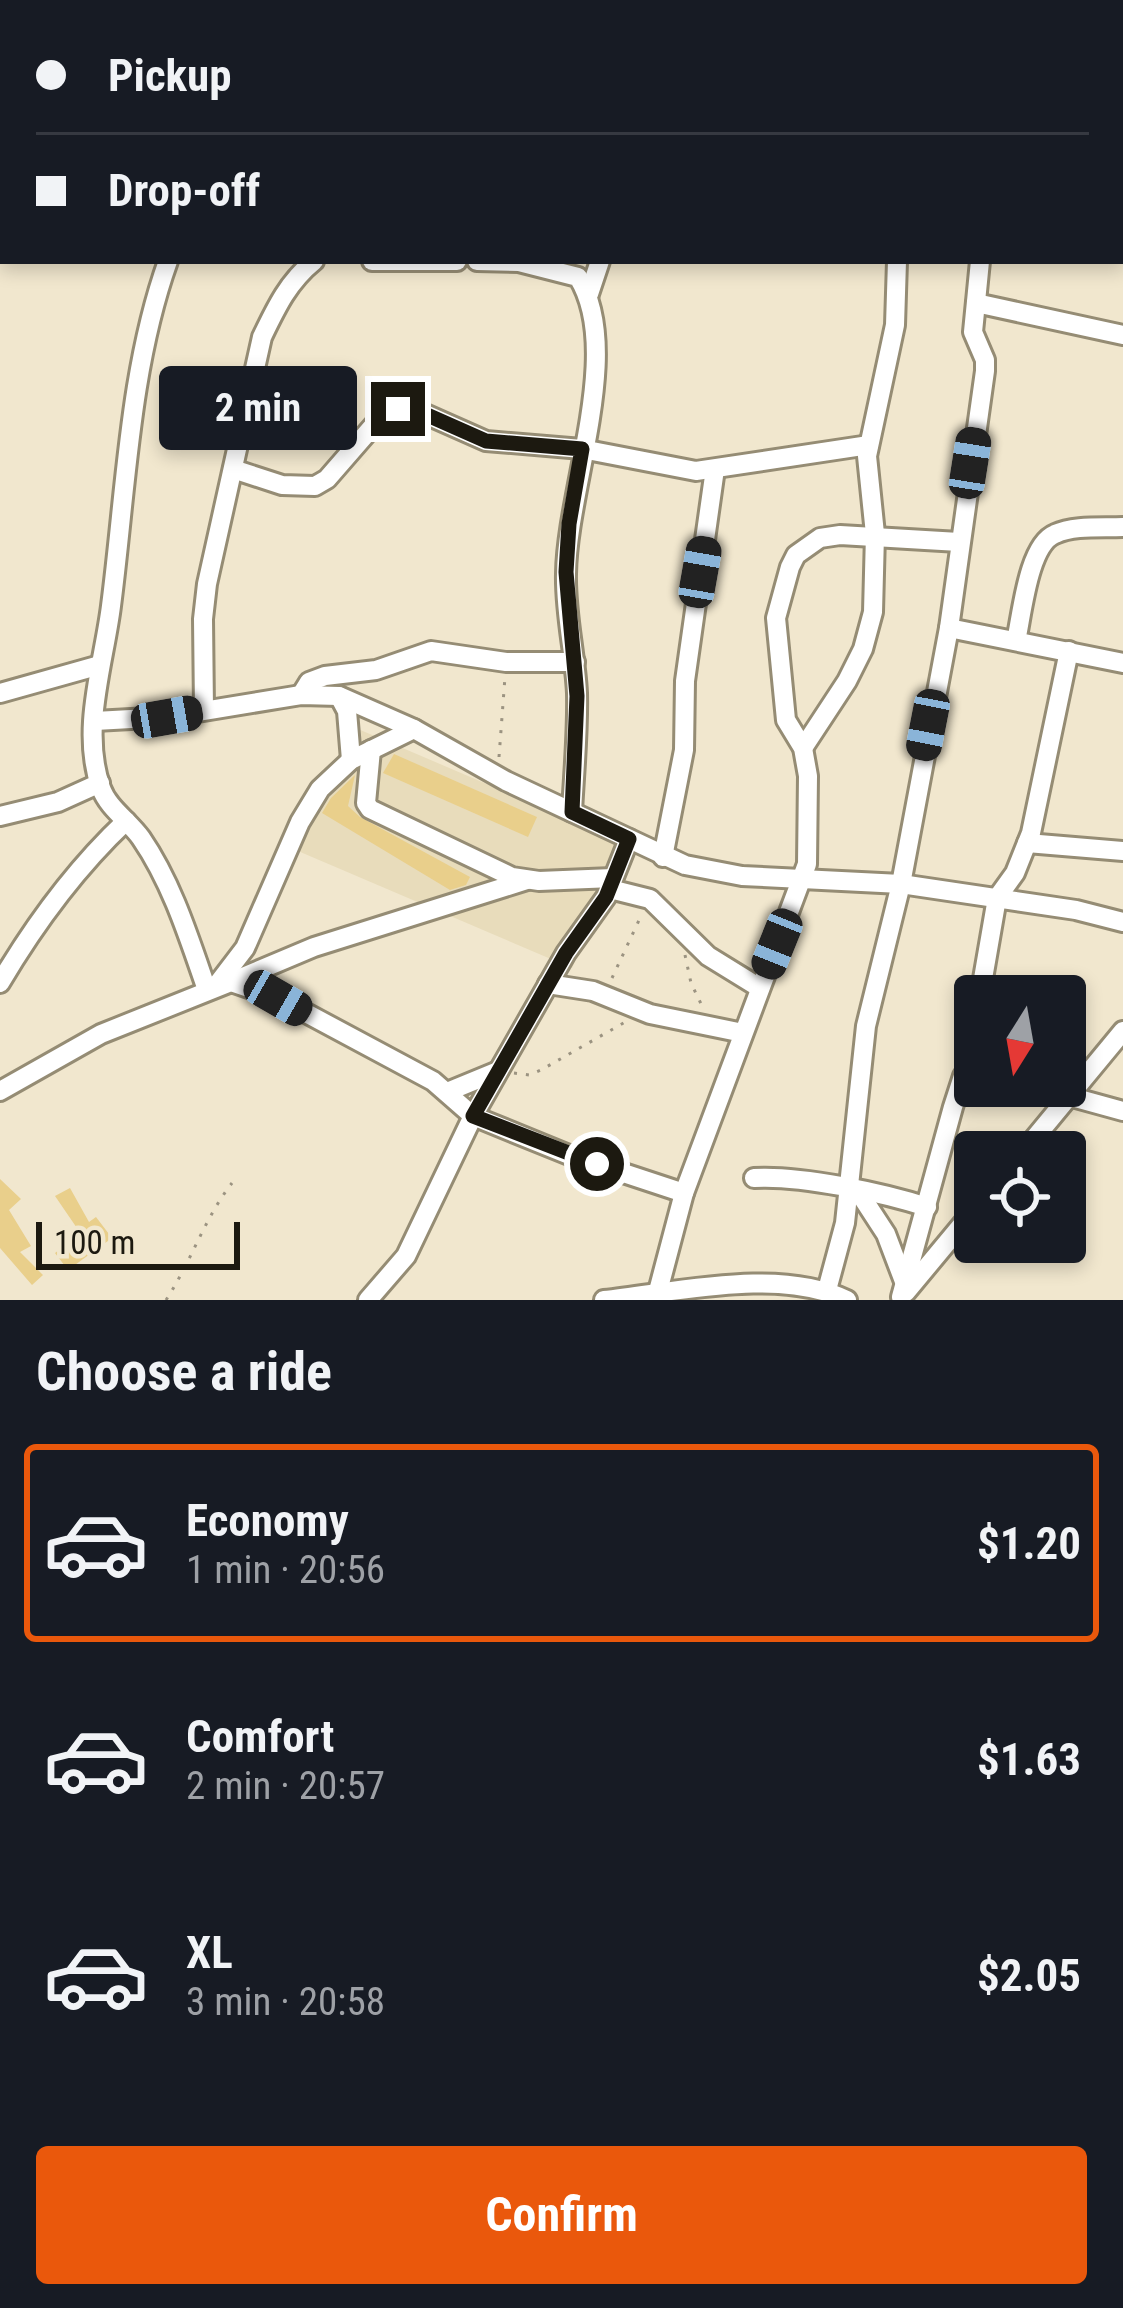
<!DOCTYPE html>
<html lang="en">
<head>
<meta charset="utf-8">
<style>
  body { margin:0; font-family:"Roboto Condensed",sans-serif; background:#20242c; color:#f1f3f6; height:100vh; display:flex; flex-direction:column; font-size:45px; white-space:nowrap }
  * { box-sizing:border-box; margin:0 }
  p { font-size:39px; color:#9ea1a6 }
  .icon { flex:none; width:66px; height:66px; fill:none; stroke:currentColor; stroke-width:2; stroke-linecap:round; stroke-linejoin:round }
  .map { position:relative; height:1300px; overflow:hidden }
  .drawer { display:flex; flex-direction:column; background:#171b24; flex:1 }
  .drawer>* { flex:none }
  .hud { position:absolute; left:0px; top:0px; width:1125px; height:264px; box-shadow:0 6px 18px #0003; display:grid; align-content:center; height:264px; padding:0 36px; background:#171b24 }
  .needle { width:78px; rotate:191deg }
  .tools { position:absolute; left:954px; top:975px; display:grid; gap:24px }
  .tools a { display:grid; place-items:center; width:132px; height:132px; border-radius:12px; background:#171b24; box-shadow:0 6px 18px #0003; font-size:60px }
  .scale { position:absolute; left:36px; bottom:30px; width:204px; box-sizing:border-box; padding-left:12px; border:6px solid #1c1910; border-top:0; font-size:33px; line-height:42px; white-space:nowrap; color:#1c1910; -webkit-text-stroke:9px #f1e7ce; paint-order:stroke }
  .end { position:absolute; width:54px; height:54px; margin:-27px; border:15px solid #1c1910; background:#fff; box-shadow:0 0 0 6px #fff }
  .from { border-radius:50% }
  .bubble { position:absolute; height:84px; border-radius:12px; background:#171b24; box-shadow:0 6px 18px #0003; font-size:39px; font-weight:700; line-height:84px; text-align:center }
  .car { position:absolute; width:36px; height:72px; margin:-36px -18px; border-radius:15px; box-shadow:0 0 9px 3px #0007; background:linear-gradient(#222 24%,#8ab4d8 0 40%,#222 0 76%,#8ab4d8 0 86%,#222 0) }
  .hud b { display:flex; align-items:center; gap:42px; height:114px; font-size:45px }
  .hud b+b { border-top:3px solid #363941 }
  .hud i { width:30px; height:30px; background:#f1f3f6 }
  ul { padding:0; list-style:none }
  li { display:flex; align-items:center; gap:36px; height:198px; margin:0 24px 18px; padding:0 12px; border:6px solid transparent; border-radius:12px }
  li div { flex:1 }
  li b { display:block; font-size:45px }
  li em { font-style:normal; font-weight:700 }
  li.current { border-color:#ea580c }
  li>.icon { width:108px; height:108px; stroke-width:1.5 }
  h2 { padding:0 36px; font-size:54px; line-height:144px }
  .cta { display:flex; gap:24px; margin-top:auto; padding:24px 36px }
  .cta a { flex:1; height:138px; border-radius:12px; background:#ea580c; color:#fff; font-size:48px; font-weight:700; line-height:138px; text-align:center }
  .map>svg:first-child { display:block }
  .built { fill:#e8dcbb }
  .building { fill:#e9cf8b }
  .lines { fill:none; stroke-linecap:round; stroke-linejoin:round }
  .minor-casing { stroke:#958c74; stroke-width:24 }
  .path { stroke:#9b9381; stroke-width:3; stroke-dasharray:3 9; stroke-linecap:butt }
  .minor { stroke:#fff; stroke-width:18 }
  .route { stroke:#1c1910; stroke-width:15 }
</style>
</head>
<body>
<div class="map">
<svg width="1123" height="1300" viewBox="0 0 1123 1300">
  <rect width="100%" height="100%" fill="#f1e7ce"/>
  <polygon class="built" points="351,726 625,843 572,968 298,851"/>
  <g class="building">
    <polygon points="394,754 537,817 528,837 383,773"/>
    <polygon points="355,775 348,806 360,817 470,877 466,885 450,890 322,813 331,798"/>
    <polygon points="0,1179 21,1199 9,1210 31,1246 20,1252 43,1275 32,1285 0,1248"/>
    <polygon points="70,1188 89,1222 96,1217 112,1238 68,1270 55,1253 81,1234 55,1196"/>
  </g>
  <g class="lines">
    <defs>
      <g id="minor">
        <polyline points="669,0 670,3"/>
        <polyline points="718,0 718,3"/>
        <polyline points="915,0 916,3"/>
        <polyline points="949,0 949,3"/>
        <polyline points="1122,207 1123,207"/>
        <path d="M168 261C129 370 126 491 111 606 104 663 80 730 101 788 108 808 129 821 141 838 172 883 189 938 207 990"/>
        <polyline points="372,261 457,261"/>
        <path d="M477 261 519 262 578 277C624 351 567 487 566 574 565 614 575 653 577 693 578 732 574 772 572 812"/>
        <polyline points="589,294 600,261"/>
        <polyline points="976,303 1123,335"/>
        <polyline points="233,469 282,485 315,486 327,479 380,418 397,409 416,410 486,441 582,449 696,471 869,445"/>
        <polyline points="949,628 1123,663"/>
        <path d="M1016 641C1022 615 1028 545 1055 534 1074 525 1102 528 1123 527"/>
        <polyline points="0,693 100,665"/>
        <polyline points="301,695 309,682 325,676 376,670 431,651 506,662 575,662"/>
        <polyline points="339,696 347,711 351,760"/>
        <path d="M204 710 203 619 207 584 262 337C276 308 288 282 314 261"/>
        <polyline points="95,721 167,717 301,695 339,696 414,729 506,781 685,865 742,876 901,884 1076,910 1123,922"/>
        <polyline points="803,748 847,681 863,649 873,612 875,534 867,456 895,325 897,261"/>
        <polyline points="371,750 366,803 370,809 512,877 539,881 613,878"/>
        <polyline points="0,816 58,802 100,783"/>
        <polyline points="1027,843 1123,851"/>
        <polyline points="663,857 684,750 685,681 715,469"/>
        <polyline points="610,889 650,899 708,956 760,988"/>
        <polyline points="231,982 314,947 527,880"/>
        <path d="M0 983C36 922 75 869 126 821"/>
        <polyline points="548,984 593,991 650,1014 743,1033"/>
        <polyline points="216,986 245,948 300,822 320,789 351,760 414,729"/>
        <polyline points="980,996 997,898 1015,873 1031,833 1069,651"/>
        <polyline points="975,1031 971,1054 975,1067"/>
        <polyline points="1032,1086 1123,1111"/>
        <polyline points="0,1091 101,1034 231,982 278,998 433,1081 473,1116 569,1155 684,1193"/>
        <polyline points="447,1092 498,1071"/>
        <polyline points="1023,1152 1123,1031"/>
        <path d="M754 1178C800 1175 884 1193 927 1207"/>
        <polyline points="858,1191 886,1234 905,1284"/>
        <polyline points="827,1290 845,1223 866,1026 901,884 949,628 985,371 985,360 973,332 980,261"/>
        <polyline points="906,1292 975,1209"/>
        <polyline points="657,1295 684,1193 807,864 808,776 803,748 786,720 776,618 790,567 796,555 820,538 840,535 959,542"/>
        <polyline points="901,1297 953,1107 963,1076 972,1064"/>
        <polyline points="368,1300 406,1256 473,1116 566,953 606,897 629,839"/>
        <path d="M604 1300C678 1292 779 1267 847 1300"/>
      </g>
    </defs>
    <use href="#minor" class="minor-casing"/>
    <g class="path">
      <polyline points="1122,134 1123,134"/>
      <polyline points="499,757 505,677"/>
      <polyline points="685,955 691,983 703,1008"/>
      <polyline points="612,978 641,916"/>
      <polyline points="514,1073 529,1075 541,1070 627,1021"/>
      <path d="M166 1300C191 1262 204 1219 232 1183"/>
    </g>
    <use href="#minor" class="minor"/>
  </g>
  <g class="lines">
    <polyline class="route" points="398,409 416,410 486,441 582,449 569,524 566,572 577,696 572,812 629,839 606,897 566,953 473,1116 597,1164"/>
  </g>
</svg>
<div class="tools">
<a><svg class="needle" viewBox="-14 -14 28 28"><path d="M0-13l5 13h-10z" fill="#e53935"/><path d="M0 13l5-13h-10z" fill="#9ea1a6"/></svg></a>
<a><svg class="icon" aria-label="locate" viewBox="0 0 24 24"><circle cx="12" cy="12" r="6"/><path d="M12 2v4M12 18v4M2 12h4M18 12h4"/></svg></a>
</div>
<div class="scale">100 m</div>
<i class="end from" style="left:597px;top:1164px"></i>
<i class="end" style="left:398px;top:409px"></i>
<div class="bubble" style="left:159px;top:366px;width:198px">2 min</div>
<i class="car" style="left:970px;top:463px;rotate:9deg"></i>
<i class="car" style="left:700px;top:572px;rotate:10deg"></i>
<i class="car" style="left:167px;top:717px;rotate:80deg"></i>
<i class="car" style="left:928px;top:725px;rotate:191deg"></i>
<i class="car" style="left:777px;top:944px;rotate:202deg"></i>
<i class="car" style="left:278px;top:998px;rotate:120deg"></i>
<div class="hud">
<b><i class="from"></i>Pickup</b>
<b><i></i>Drop-off</b>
</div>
</div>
<section class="drawer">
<h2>Choose a ride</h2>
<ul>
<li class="current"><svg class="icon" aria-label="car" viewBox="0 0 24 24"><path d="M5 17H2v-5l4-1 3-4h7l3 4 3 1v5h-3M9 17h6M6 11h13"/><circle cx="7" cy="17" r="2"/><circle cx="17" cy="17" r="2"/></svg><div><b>Economy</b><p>1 min · 20:56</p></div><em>$1.20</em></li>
<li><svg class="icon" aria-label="car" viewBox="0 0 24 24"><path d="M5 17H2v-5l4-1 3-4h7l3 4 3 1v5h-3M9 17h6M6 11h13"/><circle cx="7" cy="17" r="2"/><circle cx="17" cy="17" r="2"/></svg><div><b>Comfort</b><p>2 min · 20:57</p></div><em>$1.63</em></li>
<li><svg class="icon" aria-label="car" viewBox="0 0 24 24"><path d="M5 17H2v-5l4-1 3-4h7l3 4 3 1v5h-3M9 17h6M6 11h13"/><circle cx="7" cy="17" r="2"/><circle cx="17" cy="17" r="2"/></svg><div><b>XL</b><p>3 min · 20:58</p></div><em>$2.05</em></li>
</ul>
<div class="cta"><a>Confirm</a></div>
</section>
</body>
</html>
